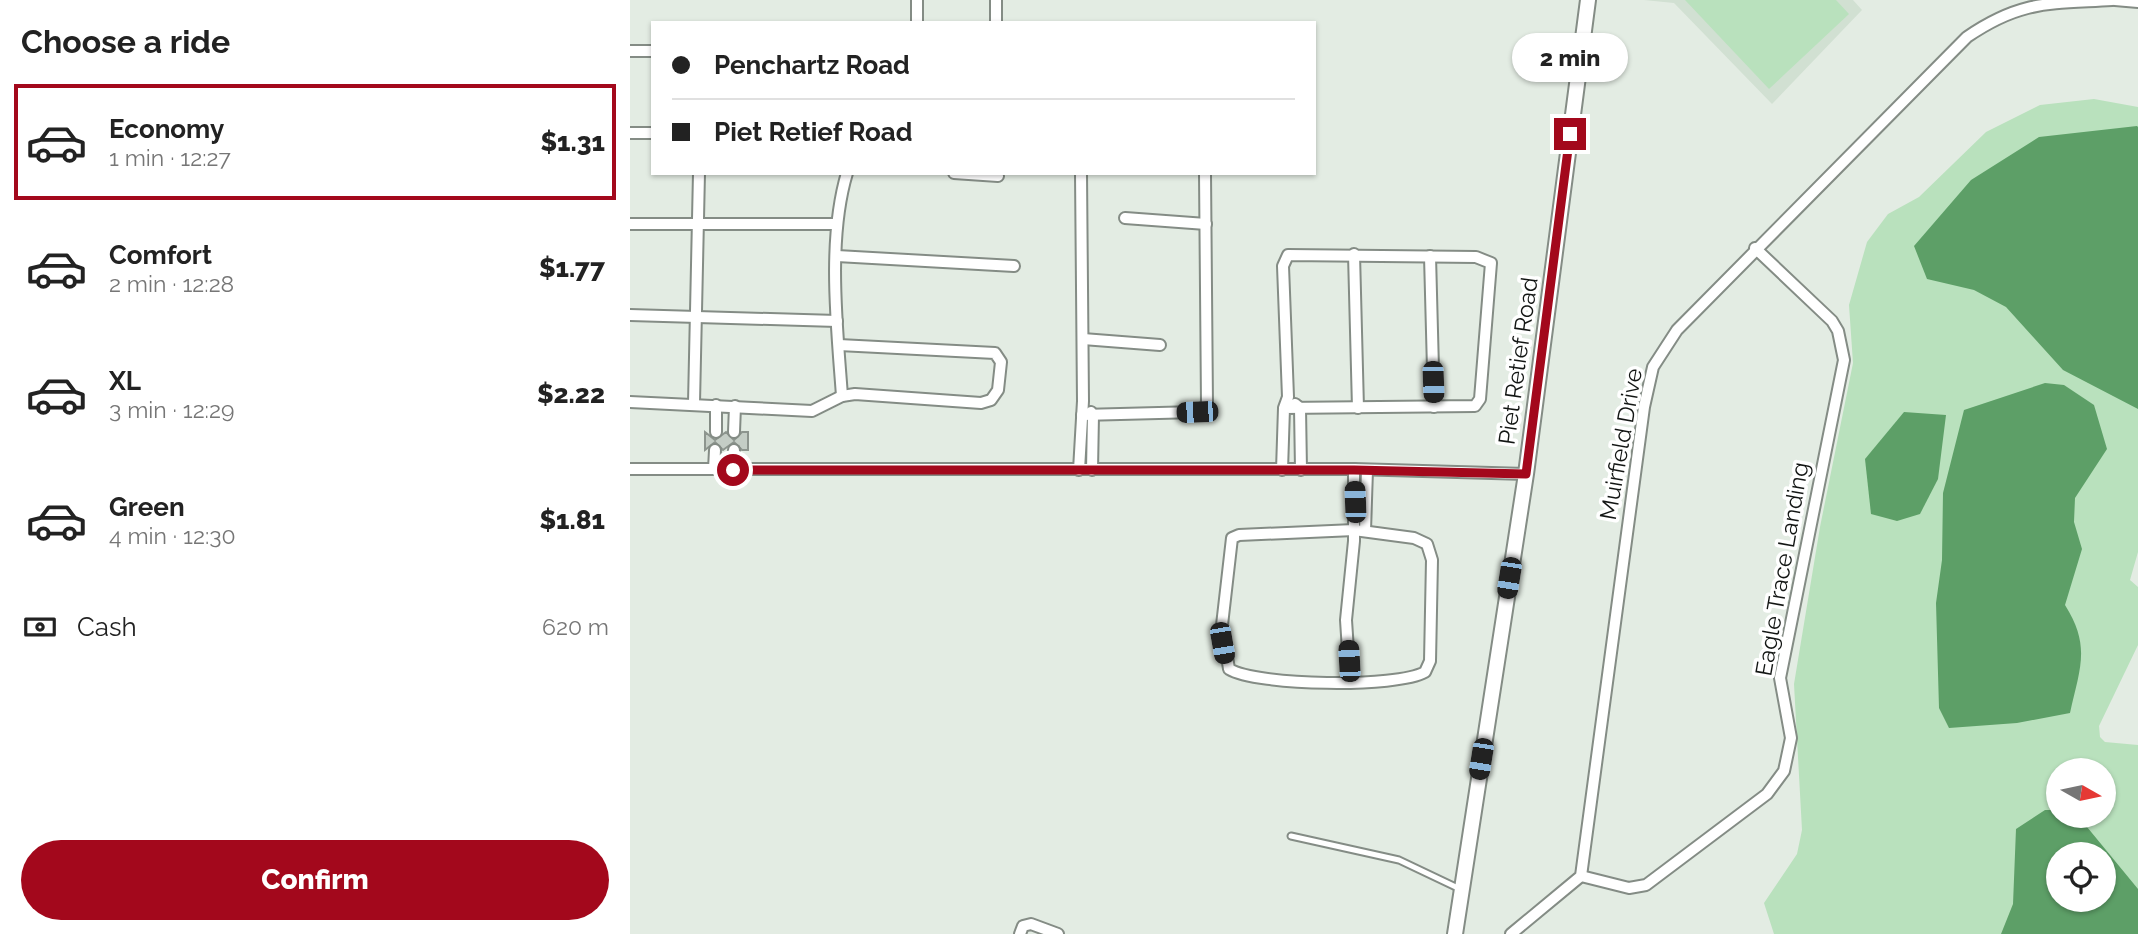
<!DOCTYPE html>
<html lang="en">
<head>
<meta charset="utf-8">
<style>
  body { margin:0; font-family:Raleway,sans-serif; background:#f2f2f2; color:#222; height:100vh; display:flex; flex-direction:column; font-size:26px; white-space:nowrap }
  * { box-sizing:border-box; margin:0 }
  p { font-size:23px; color:#767676 }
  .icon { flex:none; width:38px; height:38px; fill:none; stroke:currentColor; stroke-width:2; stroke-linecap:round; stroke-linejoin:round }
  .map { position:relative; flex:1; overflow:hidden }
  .details { display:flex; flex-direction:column; background:#fff; width:630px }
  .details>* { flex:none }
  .hud { position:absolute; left:21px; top:21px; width:665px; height:154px; border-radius:0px; box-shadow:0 2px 5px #0004; display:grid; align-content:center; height:154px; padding:0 21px; background:#fff }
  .needle { width:46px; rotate:99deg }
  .tools { position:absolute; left:1416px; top:758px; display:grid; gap:14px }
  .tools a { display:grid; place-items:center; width:70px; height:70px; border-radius:50%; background:#fff; box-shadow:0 2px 5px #0004; font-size:35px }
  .end { position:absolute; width:32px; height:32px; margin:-16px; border:9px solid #a3081c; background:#fff; box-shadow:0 0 0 4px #fff }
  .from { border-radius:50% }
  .bubble { position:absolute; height:49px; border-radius:24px; background:#fff; box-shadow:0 2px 5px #0004; font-size:23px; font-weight:800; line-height:49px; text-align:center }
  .car { position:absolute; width:21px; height:42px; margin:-21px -10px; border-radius:9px; box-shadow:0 0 5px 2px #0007; background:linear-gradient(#222 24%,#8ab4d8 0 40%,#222 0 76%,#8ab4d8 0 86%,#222 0) }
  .hud b { display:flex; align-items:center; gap:24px; height:66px; font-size:26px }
  .hud b+b { border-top:2px solid #e0e0e0 }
  .hud i { width:18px; height:18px; background:#222 }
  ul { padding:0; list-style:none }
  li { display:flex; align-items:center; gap:21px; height:116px; margin:0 14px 10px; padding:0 7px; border:4px solid transparent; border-radius:0px }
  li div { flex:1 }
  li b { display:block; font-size:26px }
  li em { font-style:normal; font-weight:800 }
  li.active { border-color:#a3081c }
  li>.icon { width:63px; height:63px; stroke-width:1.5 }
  h2 { padding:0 21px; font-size:32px; line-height:84px }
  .pay { display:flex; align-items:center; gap:18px; height:77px; padding:0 21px; font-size:26px }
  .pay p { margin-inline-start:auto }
  .primary-button { display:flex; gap:14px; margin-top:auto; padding:14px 21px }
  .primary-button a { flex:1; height:80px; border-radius:42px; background:#a3081c; color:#fff; font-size:28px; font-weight:800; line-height:80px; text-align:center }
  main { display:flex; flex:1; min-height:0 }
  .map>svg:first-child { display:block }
  .built { fill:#d1e0d2 }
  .green { fill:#b9e1bd; fill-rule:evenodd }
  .water { fill:#5d9f67; fill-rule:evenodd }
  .building { fill:#c4cdc5; stroke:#8d958e; stroke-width:2 }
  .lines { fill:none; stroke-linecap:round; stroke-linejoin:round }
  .lane-casing { stroke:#848c85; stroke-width:9 }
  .street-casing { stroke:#848c85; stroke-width:14 }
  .secondary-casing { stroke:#848c85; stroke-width:18 }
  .lane { stroke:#fff; stroke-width:5 }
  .street { stroke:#fff; stroke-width:10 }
  .secondary { stroke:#fff; stroke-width:14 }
  .route { stroke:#a3081c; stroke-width:9 }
  .labels { text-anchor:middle; stroke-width:7; stroke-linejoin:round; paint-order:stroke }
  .street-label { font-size:23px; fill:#121513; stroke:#fff }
</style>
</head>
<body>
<main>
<section class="details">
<h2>Choose a ride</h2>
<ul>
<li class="active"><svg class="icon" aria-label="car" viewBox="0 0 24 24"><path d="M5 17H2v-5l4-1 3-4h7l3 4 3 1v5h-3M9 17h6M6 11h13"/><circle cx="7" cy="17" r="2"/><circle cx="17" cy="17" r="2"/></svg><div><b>Economy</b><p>1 min · 12:27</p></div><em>$1.31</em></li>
<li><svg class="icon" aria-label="car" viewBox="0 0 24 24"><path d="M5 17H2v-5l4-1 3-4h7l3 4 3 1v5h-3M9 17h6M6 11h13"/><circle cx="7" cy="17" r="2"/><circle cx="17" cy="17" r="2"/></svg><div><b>Comfort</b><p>2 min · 12:28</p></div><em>$1.77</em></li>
<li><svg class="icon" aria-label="car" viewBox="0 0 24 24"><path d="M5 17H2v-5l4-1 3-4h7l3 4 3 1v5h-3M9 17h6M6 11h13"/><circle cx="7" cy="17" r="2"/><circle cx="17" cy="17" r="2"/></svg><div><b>XL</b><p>3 min · 12:29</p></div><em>$2.22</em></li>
<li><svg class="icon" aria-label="car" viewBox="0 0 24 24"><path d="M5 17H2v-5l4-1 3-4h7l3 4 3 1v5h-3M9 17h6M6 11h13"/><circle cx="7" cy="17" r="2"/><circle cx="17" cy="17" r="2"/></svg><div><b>Green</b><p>4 min · 12:30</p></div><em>$1.81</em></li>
</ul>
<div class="pay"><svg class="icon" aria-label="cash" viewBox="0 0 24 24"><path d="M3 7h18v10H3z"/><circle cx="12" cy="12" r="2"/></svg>Cash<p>620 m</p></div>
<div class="primary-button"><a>Confirm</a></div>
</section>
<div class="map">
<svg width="1508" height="934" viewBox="0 0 1508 934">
  <rect width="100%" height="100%" fill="#e3ece3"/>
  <polygon class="built" points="1014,0 1223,0 1232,10 1142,104 1044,3"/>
  <g class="green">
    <polygon points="1055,0 1206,0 1219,14 1139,89"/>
    <path d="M1464 99 1508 107V552L1500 580 1508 587V645L1469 726 1470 737 1475 742 1508 745V934H1144L1134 903 1167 854 1172 830 1164 684 1190 527 1223 363 1219 305 1237 242 1258 214 1289 197 1356 132 1410 105ZM1428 770H1474V816H1428ZM1428 854H1474V900H1428Z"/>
  </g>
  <g class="water">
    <polygon points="1507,126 1508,127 1508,409 1433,370 1376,307 1344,290 1297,279 1284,246 1341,180 1409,137"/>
    <path d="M1415 383 1434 385 1464 405 1477 449 1445 498 1444 522 1452 549 1435 605C1461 646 1450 668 1440 713L1387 723 1319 728 1309 708 1306 603 1312 560 1313 493 1334 410Z"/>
    <polygon points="1274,412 1316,415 1308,479 1290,514 1267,521 1241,514 1235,459"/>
    <path d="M1415 810H1428V816H1448L1508 889V934H1371L1383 904 1386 829ZM1474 854V900H1428V854Z"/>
  </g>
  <polygon class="building" points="75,432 85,440 96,432 104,440 112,432 118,432 118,450 112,450 104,442 93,450 85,442 75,450"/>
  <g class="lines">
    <defs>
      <polyline id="lane" points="661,836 769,860 830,889"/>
      <g id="street">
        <polyline points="287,0 287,23"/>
        <polyline points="366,0 366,23"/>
        <polyline points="1485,0 1508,2"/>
        <polyline points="0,51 23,51"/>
        <polyline points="0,133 23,133"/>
        <polyline points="324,173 368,176"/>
        <polyline points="495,218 576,224"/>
        <polyline points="0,224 207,224"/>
        <polyline points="724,254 728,408"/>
        <polyline points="207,256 384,266"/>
        <polyline points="800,256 804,407"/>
        <polyline points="0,315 207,321"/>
        <polyline points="453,339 530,345"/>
        <path d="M212 396C207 327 197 240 217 173"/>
        <polyline points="0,402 182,411 212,396 225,394 351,403 361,400 368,390 371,362 365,353 209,345"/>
        <polyline points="64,403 69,173"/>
        <polyline points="665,404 670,408 671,470"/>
        <polyline points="86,405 86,432"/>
        <polyline points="461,412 463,415 462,470"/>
        <polyline points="452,415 567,412 577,405 575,173"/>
        <polyline points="104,432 105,406"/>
        <polyline points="0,469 724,469 896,474"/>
        <polyline points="84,469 85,450"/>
        <polyline points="103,470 104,450"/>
        <polyline points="449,470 453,401 451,173"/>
        <polyline points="652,470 654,408 658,397 653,266 658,255 846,257 861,263 850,399 845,406 654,408"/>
        <path d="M724 530 784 538 797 544 802 560 800 661 795 672C767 688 627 686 599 669L592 625 602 538 609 535Z"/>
        <polyline points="735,531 737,470"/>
        <polyline points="720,681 716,620 724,541 724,469"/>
        <polyline points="951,876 999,888 1016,885 1137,794 1154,771 1161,738 1150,678 1214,360 1208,331 1202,321 1125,248"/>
        <polyline points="390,934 393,926 401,924 428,934"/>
        <path d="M881 934 951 876 1014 407 1023 367 1047 330 1337 37C1391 0 1419 4 1482 0"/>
      </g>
      <polyline id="secondary" points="825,934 896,474 958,0"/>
    </defs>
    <use href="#lane" class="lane-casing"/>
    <use href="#street" class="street-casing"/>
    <use href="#secondary" class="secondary-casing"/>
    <use href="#lane" class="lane"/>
    <use href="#street" class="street"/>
    <use href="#secondary" class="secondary"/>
  </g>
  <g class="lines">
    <polyline class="route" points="103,470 724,470 896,474 940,134"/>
  </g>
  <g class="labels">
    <g class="street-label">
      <text transform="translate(888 361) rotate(-82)" y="8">Piet Retief Road</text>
      <text transform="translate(991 444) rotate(-80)" y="8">Muirfield Drive</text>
      <text transform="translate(1152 569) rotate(-80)" y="8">Eagle Trace Landing</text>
    </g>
  </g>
</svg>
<div class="tools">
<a><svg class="needle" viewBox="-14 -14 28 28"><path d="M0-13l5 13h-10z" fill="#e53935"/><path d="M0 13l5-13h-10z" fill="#767676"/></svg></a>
<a><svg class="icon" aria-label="locate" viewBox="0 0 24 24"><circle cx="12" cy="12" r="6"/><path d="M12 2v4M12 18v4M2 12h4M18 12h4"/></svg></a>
</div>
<i class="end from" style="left:103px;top:470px"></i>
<i class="end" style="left:940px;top:134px"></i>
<div class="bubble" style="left:882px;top:33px;width:116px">2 min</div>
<i class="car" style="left:803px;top:382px;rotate:178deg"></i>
<i class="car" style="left:567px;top:412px;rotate:268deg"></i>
<i class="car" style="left:725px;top:502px;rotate:358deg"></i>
<i class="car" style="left:879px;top:578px;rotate:189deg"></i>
<i class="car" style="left:592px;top:643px;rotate:170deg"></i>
<i class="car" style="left:719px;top:661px;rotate:357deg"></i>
<i class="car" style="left:851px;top:759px;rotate:189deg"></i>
<div class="hud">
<b><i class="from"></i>Penchartz Road</b>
<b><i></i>Piet Retief Road</b>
</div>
</div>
</main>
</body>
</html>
